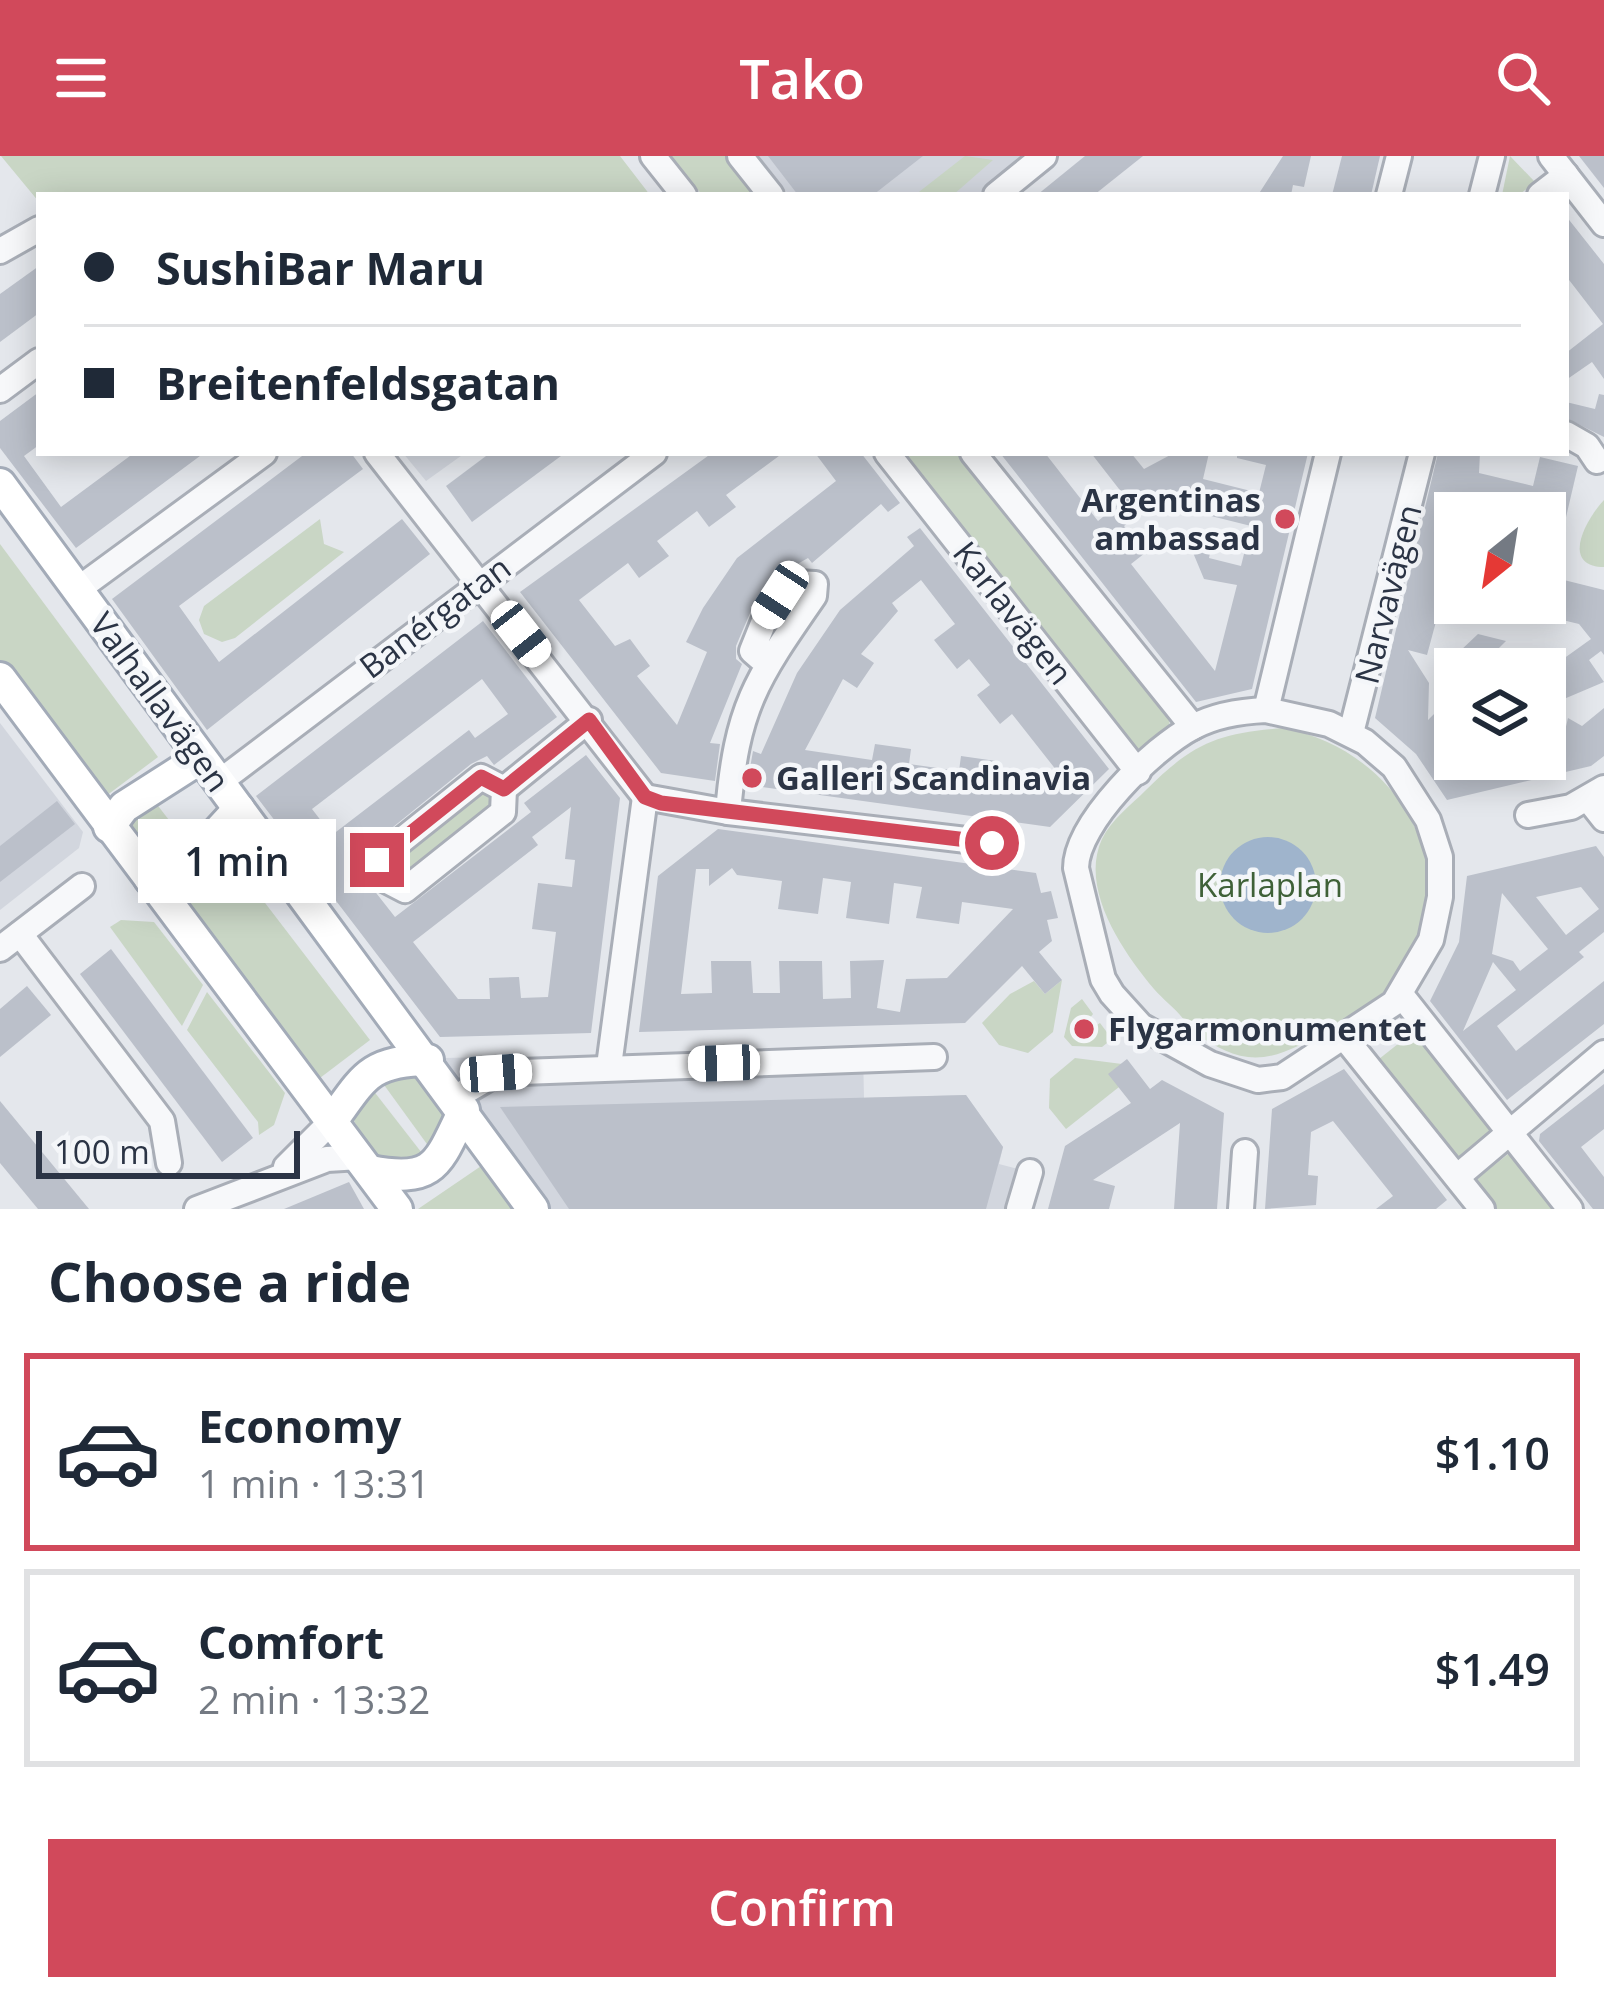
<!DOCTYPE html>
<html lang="en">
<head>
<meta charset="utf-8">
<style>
  body { margin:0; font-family:"Open Sans",sans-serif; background:#f2f2f3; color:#1f2937; height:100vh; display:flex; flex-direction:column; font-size:45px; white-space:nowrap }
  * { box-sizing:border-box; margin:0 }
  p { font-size:39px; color:#747a83 }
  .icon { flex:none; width:66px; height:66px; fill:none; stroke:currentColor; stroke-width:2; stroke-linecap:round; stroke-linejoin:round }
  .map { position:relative; height:1053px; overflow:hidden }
  .panel { display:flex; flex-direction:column; background:#fff; flex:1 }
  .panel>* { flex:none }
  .guide { position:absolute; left:36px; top:36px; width:1533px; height:264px; border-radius:0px; box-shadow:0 6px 30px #0003; display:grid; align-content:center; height:264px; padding:0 48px; background:#fff }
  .needle { width:78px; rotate:210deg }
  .buttons { position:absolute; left:1434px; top:336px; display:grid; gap:24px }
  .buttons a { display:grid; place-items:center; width:132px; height:132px; border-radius:0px; background:#fff; box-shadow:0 6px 30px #0003; font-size:60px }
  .scale { position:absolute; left:36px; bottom:30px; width:264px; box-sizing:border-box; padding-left:12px; border:6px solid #2b3445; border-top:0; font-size:33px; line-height:42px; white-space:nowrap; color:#2b3445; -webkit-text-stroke:9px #f4f6f9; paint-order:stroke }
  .end { position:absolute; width:54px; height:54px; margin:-27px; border:15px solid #d1495b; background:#fff; box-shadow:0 0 0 6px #fff }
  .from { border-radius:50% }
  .bubble { position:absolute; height:84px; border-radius:0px; background:#fff; box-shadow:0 6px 30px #0003; font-size:39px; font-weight:600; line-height:84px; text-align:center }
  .car { position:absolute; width:36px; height:72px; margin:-36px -18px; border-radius:15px; box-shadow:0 0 9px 3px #0007; background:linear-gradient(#fff 24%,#345 0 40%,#fff 0 76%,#345 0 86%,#fff 0) }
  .guide b { display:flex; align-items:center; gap:42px; height:114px; font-size:45px }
  .guide b+b { border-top:3px solid #e0e1e3 }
  .guide i { width:30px; height:30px; background:#1f2937 }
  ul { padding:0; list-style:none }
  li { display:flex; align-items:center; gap:36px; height:198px; margin:0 24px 18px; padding:0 24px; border:6px solid #e0e1e3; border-radius:0px }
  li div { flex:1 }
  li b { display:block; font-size:45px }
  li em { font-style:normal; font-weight:600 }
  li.active { border-color:#d1495b }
  li>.icon { width:108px; height:108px; stroke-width:1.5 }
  h2 { padding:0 48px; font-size:54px; line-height:144px }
  .action { display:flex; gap:24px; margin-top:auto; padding:24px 48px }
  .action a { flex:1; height:138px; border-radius:0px; background:#d1495b; color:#fff; font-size:48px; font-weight:600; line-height:138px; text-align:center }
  header { display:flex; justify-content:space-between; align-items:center; height:156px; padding:0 48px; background:#d1495b; color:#fff; font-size:54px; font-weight:600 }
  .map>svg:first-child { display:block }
  .built { fill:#d2d6de }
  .green { fill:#c9d6c5 }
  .water { fill:#9fb4cc }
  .building { fill:#bbc0ca; fill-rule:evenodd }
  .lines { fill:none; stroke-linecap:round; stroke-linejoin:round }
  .minor-casing { stroke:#a9aeb7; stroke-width:30 }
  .major-casing { stroke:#a3abb8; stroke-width:36 }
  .minor { stroke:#f7f8fa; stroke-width:24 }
  .major { stroke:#fff; stroke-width:30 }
  .route { stroke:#d1495b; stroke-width:15 }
  .poi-dot { fill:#d1495b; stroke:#f4f6f9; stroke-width:4.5 }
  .labels { text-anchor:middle; stroke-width:9; stroke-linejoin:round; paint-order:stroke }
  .poi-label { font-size:33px; font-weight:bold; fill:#2b3445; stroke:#f4f6f9; text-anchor:start }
  .street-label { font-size:33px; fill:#2b3445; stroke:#f4f6f9 }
  .park-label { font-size:33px; fill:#3f6138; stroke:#f4f6f9 }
</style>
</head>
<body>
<header><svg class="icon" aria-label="menu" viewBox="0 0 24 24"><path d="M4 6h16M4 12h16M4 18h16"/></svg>Tako<svg class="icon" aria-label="search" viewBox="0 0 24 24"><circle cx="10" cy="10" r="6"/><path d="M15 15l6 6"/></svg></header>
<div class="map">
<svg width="1604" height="1053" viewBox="0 0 1604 1053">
  <rect width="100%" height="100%" fill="#e4e7ec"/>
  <g class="built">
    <polygon points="759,0 1044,0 996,39 789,39"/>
    <polygon points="403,297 465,297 426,325"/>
    <polygon points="0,567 83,676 79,692 0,754"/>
    <polygon points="863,895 864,942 966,939 1003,991 999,1008 1030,1016 1020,1053 547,1053 442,902"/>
  </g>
  <g class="green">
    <polygon points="1,0 620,0 650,39 39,39 39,46"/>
    <polygon points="671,0 732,0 762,39 702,39"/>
    <polygon points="965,0 993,4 953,39 915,39"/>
    <polygon points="1510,0 1535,26 1519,39 1502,39"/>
    <polygon points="898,297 965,297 1170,559 1169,573 1133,596"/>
    <path d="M1604 344V411C1559 410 1587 362 1604 344Z"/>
    <polygon points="320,363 324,388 344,396 235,482 222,486 204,478 199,464 204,450"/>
    <polygon points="0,388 158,601 102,643 0,505"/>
    <path d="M1284 572C1407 596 1480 734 1386 835 1370 853 1345 864 1325 875 1300 889 1277 904 1248 901 1227 899 1208 885 1190 875 1184 858 1166 847 1154 833 1123 796 1079 733 1102 683 1111 664 1131 649 1146 634 1193 587 1218 577 1284 572Z"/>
    <polygon points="485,633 498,649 400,726 386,707"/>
    <polygon points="152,642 189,690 152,706 129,680 128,664"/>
    <polygon points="229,700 370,884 316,925 176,740"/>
    <polygon points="121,764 154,766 203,829 182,870 110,771"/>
    <polygon points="1062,824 1053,876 1028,897 999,889 982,867 1010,838 1034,825 1045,838"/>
    <polygon points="207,836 285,937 274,969 259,979 258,966 187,874"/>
    <polygon points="1082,843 1093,858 1089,863 1095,870 1100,867 1112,883 1102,891 1072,890 1064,881 1071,852"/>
    <polygon points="1417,873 1496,975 1458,1005 1379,903"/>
    <polygon points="1075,902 1122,908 1119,931 1066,973 1049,952 1050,923"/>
    <path d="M410 918C451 932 447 964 432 995L379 922Z"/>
    <polygon points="369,929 425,1001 409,1008 375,1001 354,965"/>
    <polygon points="1512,995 1557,1053 1495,1053 1474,1025"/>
    <polygon points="487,1006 519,1053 418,1053"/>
  </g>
  <circle class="water" cx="1268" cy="729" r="48"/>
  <g class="building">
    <polygon points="768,0 923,0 873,39 798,39"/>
    <polygon points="1085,0 1143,0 1094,39 1037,39"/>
    <polygon points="1283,0 1311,0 1304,31 1293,29 1291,39 1258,39"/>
    <polygon points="1342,0 1380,0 1371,39 1332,39"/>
    <polygon points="1579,0 1604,0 1604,32"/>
    <polygon points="1566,60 1604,108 1604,223 1592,206 1566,224 1566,197 1603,168 1566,120"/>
    <polygon points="39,110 39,157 0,186 0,138"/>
    <polygon points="39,236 39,289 24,300 61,351 134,297 204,297 76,392 0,292 0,265"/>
    <polygon points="1599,238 1604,239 1604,281 1566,262 1566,246 1595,253"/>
    <polygon points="306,297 351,297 363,313 179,450 219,506 402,363 430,398 207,574 112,443"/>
    <polygon points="490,297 565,297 472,366 446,330"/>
    <polygon points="712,297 783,297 726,339 736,351 709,371 697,355 657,385 669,400 639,422 628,407 579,444 615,490 630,483 650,510 637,520 677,569 707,496 686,486 703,452 737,402 836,325 815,297 861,297 900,347 888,356 881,348 812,407 808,402 785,415 753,450 736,490 736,503 742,508 710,587 720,588 715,625 661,617 520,436"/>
    <path d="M1000 297H1045L1098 365 1126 342 1091 297H1131L1144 313 1174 297H1209L1203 323 1259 337 1266 309 1237 302V297H1308L1252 533 1196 546ZM1171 333 1175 351 1251 370 1241 410 1209 402 1211 392 1189 387 1204 423 1237 429 1215 515 1131 408 1145 397 1124 370Z"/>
    <polygon points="1438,297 1480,297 1479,317 1533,330 1540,301 1578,310 1552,421 1604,434 1604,499 1601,495 1589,504 1604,526 1545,551 1545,516 1591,483 1579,468 1513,452 1513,447 1545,447 1545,357 1526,357 1528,351 1470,336 1464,357 1455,357 1455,438 1444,436 1427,499 1408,494 1429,527 1428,564 1442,550 1445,554 1450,533 1455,534 1455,603 1545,603 1545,584 1564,579 1568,562 1582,570 1604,552 1604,600 1591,610 1447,644 1416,598 1375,562"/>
    <path d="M920 372 1109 613 1050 671 747 629 753 595 761 598 797 517 840 454 914 390 907 381ZM921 424 955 468 934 484 957 513 969 503 990 529 977 539 1000 568 1012 558 1068 629 994 619 996 605 961 600 959 615 909 608 911 593 875 588 872 604 805 594 843 523 857 532 874 507 861 498 898 455 892 447Z"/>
    <path d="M483 465 557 561 494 609 487 600 471 608 351 705 395 761 531 656 524 647 586 599 620 642 591 877 440 881 256 640ZM482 523 508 558 475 582 469 574 332 679 312 653ZM571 651 565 703 575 704 572 731 538 727 532 773 556 776 548 841 521 842 519 821 489 822 490 843H458L413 786 538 689 532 681Z"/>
    <polygon points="1478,478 1506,485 1478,513 1455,513 1459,496"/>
    <polygon points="57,645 75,668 0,726 0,690"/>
    <path d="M718 673 1036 717 1041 737 1051 735 1058 762 1047 764 1052 785 1039 796 1062 824 1045 838 1022 810 965 867 639 876 658 720ZM732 712 737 719 782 725 778 753 818 758 823 722 851 726 846 762 889 768 894 727 922 731 916 762 959 768 962 746 1013 753 947 822 906 823 900 856 877 852 884 804 850 805 851 842 823 843 822 805H779L780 837H753L751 805H711L712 837 681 838 696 713H709V730Z"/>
    <path d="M1596 690 1604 701V776L1579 796 1584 801 1497 870 1516 895 1604 825V868L1507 944 1430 845 1459 786 1467 720ZM1581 731 1599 753 1566 779 1536 741ZM1502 737 1548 793 1520 815 1513 805 1492 798ZM1493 806 1516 834 1463 875Z"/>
    <polygon points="111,793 253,982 222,1006 80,818"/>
    <polygon points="27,830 51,859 0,901 0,853"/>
    <polygon points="1127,903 1150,933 1162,924 1224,957 1217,1053 1174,1053 1180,967 1093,1024 1115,1030 1109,1053 1048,1053 1065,990 1131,947 1108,918"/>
    <polygon points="1344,913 1447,1044 1436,1053 1376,1053 1393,1040 1333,965 1311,976 1308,1019 1318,1020 1316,1049 1265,1053 1272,953"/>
    <polygon points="1604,928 1604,973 1581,991 1604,1021 1604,1053 1593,1053 1539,985 1540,978"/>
    <polygon points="966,939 1003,991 986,1053 569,1053 500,951"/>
    <polygon points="0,945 89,1053 38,1053 0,1007"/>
    <polygon points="349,1026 364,1053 284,1053"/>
  </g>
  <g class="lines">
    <defs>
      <g id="minor">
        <polyline points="653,0 684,39"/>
        <polyline points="740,0 771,39"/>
        <polyline points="1551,0 1604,68"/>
        <polyline points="996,39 1044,0"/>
        <polyline points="1389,39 1399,0"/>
        <polyline points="1482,39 1492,0"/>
        <polyline points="1540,39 1566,19"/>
        <polyline points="0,95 39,73"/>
        <polyline points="0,234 39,205"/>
        <polyline points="1566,278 1587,290 1597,305"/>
        <polyline points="377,297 645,641"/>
        <polyline points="887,297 1138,616"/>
        <polyline points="973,297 1193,571"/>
        <polyline points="77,434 264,297"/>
        <path d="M1266 554 1329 568 1365 586 1394 611 1428 664 1440 701V741L1431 784 1394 847 1282 921 1258 924 1210 908 1141 870 1112 838 1103 823 1076 712C1076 667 1153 592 1193 571 1215 559 1242 555 1266 554Z"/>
        <polyline points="1266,554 1328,297"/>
        <polyline points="1351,577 1422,297"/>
        <polygon points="481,621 504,633 503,656 405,734 380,721 377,704"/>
        <polyline points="218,627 654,297"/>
        <polyline points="504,633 589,564"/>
        <polyline points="645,641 728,656 992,687"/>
        <polyline points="1589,644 1604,663"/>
        <path d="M728 656C737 551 755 525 814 440L815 428 796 427 766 460 752 495 767 508"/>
        <polyline points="1528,659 1571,651 1604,632"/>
        <polyline points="20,778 162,965 169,1007"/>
        <polyline points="0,793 82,730"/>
        <polyline points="1402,840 1570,1053"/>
        <polyline points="1345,882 1482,1053"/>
        <polyline points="609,910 645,641"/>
        <polyline points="456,941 497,917 934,901"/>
        <polyline points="286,1011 332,965"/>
        <polyline points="1457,1021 1604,897"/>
        <polyline points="197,1053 327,1003 360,1001"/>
        <polyline points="1019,1053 1030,1016"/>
        <polyline points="1241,1053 1245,996"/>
      </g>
      <g id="major">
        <polyline points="0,328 533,1053"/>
        <polyline points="0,522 397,1053"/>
        <polyline points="109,671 124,651 199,603"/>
        <polyline points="150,723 202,693 239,653"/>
        <path d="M332 965C364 921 369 905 428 904"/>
        <path d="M370 1015C436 1028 438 1007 464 954"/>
      </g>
    </defs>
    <use href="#minor" class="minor-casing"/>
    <use href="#major" class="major-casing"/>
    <use href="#minor" class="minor"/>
    <use href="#major" class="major"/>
  </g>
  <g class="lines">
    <polyline class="route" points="377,704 481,621 504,633 589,564 645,641 661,647 992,687"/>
  </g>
  <g class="poi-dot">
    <circle cx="1285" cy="363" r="12"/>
    <circle cx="752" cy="622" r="12"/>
    <circle cx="1084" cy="873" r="12"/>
  </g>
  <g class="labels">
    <g class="poi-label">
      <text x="1261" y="356" text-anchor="end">Argentinas<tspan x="1261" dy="38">ambassad</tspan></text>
      <text x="776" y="634">Galleri Scandinavia</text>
      <text x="1108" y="885">Flygarmonumentet</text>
    </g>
    <g class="street-label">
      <text transform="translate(1388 438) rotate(-76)" y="12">Narvavägen</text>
      <text transform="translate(1013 457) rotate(52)" y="12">Karlavägen</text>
      <text transform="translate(435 461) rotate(-37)" y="12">Banérgatan</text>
      <text transform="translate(160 546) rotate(54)" y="12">Valhallavägen</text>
    </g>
    <g class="park-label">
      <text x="1270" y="741">Karlaplan</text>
    </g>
  </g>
</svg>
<div class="buttons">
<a><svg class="needle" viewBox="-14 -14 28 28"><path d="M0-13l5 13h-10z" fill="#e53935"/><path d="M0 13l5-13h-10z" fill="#747a83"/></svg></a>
<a><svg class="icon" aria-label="layers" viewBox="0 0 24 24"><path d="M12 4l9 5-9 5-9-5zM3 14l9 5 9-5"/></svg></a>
</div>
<div class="scale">100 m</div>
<i class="end from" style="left:992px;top:687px"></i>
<i class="end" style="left:377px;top:704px"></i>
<div class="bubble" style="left:138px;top:663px;width:198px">1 min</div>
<i class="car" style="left:780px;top:439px;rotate:213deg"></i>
<i class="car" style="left:521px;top:478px;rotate:142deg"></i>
<i class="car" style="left:724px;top:907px;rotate:268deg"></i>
<i class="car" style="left:496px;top:917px;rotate:86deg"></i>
<div class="guide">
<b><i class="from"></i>SushiBar Maru</b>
<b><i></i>Breitenfeldsgatan</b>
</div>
</div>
<section class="panel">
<h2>Choose a ride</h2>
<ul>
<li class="active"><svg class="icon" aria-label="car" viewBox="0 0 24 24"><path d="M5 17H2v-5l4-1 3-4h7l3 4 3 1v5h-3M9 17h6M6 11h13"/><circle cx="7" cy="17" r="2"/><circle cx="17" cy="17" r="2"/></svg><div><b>Economy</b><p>1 min · 13:31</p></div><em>$1.10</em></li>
<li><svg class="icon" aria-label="car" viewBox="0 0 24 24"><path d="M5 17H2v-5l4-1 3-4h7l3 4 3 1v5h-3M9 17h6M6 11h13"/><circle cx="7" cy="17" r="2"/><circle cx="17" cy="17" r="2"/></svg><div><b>Comfort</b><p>2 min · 13:32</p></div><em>$1.49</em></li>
</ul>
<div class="action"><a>Confirm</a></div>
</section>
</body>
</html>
